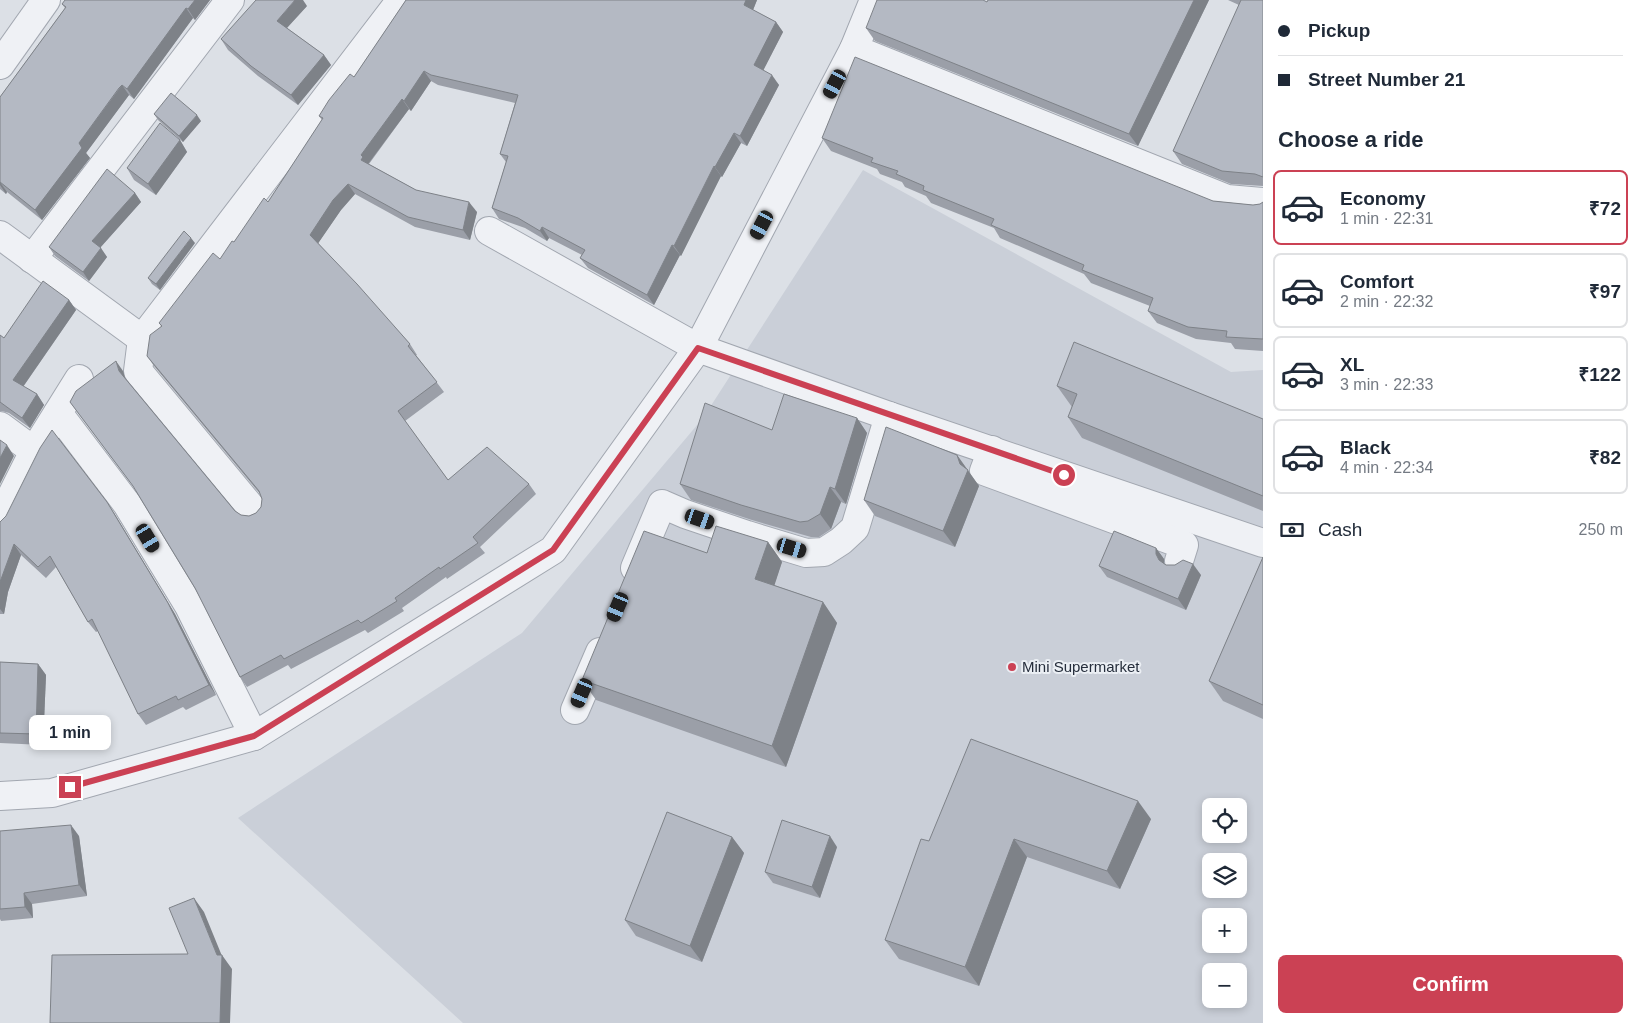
<!DOCTYPE html>
<html lang="en">
<head>
<meta charset="utf-8">
<style>
  body { margin:0; font-family:Helvetica,sans-serif; background:#f2f2f3; color:#1f2937; height:100vh; display:flex; flex-direction:column; font-size:19px; white-space:nowrap }
  * { box-sizing:border-box; margin:0 }
  p { font-size:16px; color:#747a83 }
  .icon { flex:none; width:28px; height:28px; fill:none; stroke:currentColor; stroke-width:2; stroke-linecap:round; stroke-linejoin:round }
  .map { position:relative; flex:1; overflow:hidden }
  .side { display:flex; flex-direction:column; background:#fff; width:375px }
  .side>* { flex:none }
  .guide { display:grid; align-content:center; height:110px; padding:0 15px; background:#fff }
  .buttons { position:absolute; left:1202px; top:798px; display:grid; gap:10px }
  .buttons a { display:grid; place-items:center; width:45px; height:45px; border-radius:8px; background:#fff; box-shadow:0 2px 8px #0003; font-size:25px }
  .end { position:absolute; width:22px; height:22px; margin:-11px; border:6px solid #cb4154; background:#fff; box-shadow:0 0 0 2px #fff }
  .from { border-radius:50% }
  .bubble { position:absolute; height:35px; border-radius:8px; background:#fff; box-shadow:0 2px 8px #0003; font-size:16px; font-weight:600; line-height:35px; text-align:center }
  .car { position:absolute; width:15px; height:30px; margin:-15px -8px; border-radius:6px; box-shadow:0 0 4px 1px #0007; background:linear-gradient(#222 24%,#8ab4d8 0 40%,#222 0 76%,#8ab4d8 0 86%,#222 0) }
  .guide b { display:flex; align-items:center; gap:18px; height:48px; font-size:19px }
  .guide b+b { border-top:1px solid #e0e1e3 }
  .guide i { width:12px; height:12px; background:#1f2937 }
  ul { padding:0; list-style:none }
  li { display:flex; align-items:center; gap:15px; height:75px; margin:0 10px 8px; padding:0 5px; border:2px solid #e0e1e3; border-radius:8px }
  li div { flex:1 }
  li b { display:block; font-size:19px }
  li em { font-style:normal; font-weight:600 }
  li.active { border-color:#cb4154 }
  li>.icon { width:45px; height:45px; stroke-width:1.5 }
  h2 { padding:0 15px; font-size:22px; line-height:60px }
  .pay { display:flex; align-items:center; gap:12px; height:55px; padding:0 15px; font-size:19px }
  .pay p { margin-inline-start:auto }
  .action { display:flex; gap:10px; margin-top:auto; padding:10px 15px }
  .action a { flex:1; height:58px; border-radius:8px; background:#cb4154; color:#fff; font-size:20px; font-weight:600; line-height:58px; text-align:center }
  main { display:flex; flex:1; min-height:0 }
  .map>svg:first-child { display:block }
  .built { fill:#cacfd8; fill-rule:evenodd }
  .lines { fill:none; stroke-linecap:round; stroke-linejoin:round }
  .minor-casing { stroke:#a2a7b0; stroke-width:30 }
  .minor { stroke:#eff1f5; stroke-width:28 }
  .wall { fill:#9b9fa8 }
  .shaded-wall { fill:#7e8288 }
  .building { fill:#b4b9c3; stroke:#7e8288 }
  .route { stroke:#cb4154; stroke-width:6 }
  .poi-dot { fill:#cb4154; stroke:#ebeff4; stroke-width:2 }
  .labels { text-anchor:middle; stroke-width:4; stroke-linejoin:round; paint-order:stroke }
  .poi-label { font-size:15px; fill:#262e3c; stroke:#ebeff4; text-anchor:start }
</style>
</head>
<body>
<main>
<div class="map">
<svg width="1263" height="1023" viewBox="0 0 1263 1023">
  <rect width="100%" height="100%" fill="#dce0e6"/>
  <path class="built" d="M863 170 1231 372 1263 370V1023H463L238 818 522 633 703 418ZM1211 806H1239V834H1211ZM1211 861H1239V889H1211ZM1211 916H1239V944H1211ZM1211 971H1239V999H1211Z"/>
  <g class="lines">
    <defs>
      <g id="minor">
        <polyline points="854,49 1227,199 1263,202"/>
        <polyline points="0,65 46,0"/>
        <polyline points="489,231 698,348 889,416 1263,543"/>
        <polyline points="0,235 142,339"/>
        <polyline points="32,259 230,0"/>
        <polyline points="58,413 127,504 189,606 254,736"/>
        <polyline points="0,426 34,451"/>
        <polyline points="992,450 984,471 1184,545 1179,561"/>
        <polyline points="254,511 138,371 142,339 401,0"/>
        <polyline points="0,519 34,451 79,379"/>
        <polyline points="635,568 662,504 685,514 747,535 806,553 824,552 841,541 855,528 889,416"/>
        <polyline points="575,710 600,652"/>
        <polyline points="0,796 52,793 254,736 553,550 698,348 854,49 874,0"/>
      </g>
    </defs>
    <use href="#minor" class="minor-casing"/>
    <use href="#minor" class="minor"/>
  </g>
  <g class="wall">
    <polygon points="210,0 195,20 193,18 134,99 129,95 126,99 86,153 90,158 42,220 7,192 6,194 0,189 0,97 65,8 62,4"/>
    <polygon points="406,0 757,0 753,10 776,22 783,32 763,70 779,85 747,146 741,143 722,177 721,176 681,256 680,255 654,305 588,268 580,258 582,255 549,238 547,241 525,228 499,219 492,208 506,162 500,154 515,103 438,85 431,81 411,111 409,109 369,164 416,190 477,212 470,240 415,227 355,194 341,210 318,243 410,344 417,355 416,355 444,392 405,421 448,480 529,484 536,494 480,547 485,553 447,579 446,577 402,608 404,611 368,633 365,630 291,669 288,665 247,687 240,677 195,588 136,490 70,402 123,371 125,378 235,511 241,515 249,516 256,513 261,507 262,499 260,494 154,366 147,356 161,326 159,323 220,259 268,202 322,120 319,116 354,77"/>
    <polygon points="1209,0 1138,146 875,41 866,28 987,2"/>
    <polygon points="1228,0 1263,0 1263,186 1231,184 1182,164 1173,151 1239,5"/>
    <polygon points="307,6 287,28 324,55 331,65 298,105 258,76 228,50 221,39"/>
    <polygon points="154,114 201,121 183,142 158,120"/>
    <polygon points="822,138 1213,201 1253,205 1260,204 1263,202 1263,351 1235,349 1231,343 1196,339 1157,323 1148,311 1150,306 1091,283 1084,274 1000,238 994,228 931,203 926,196 905,187 902,182 880,174 877,169 831,151"/>
    <polygon points="180,140 187,152 156,195 134,180 127,168"/>
    <polygon points="135,193 141,202 100,248 107,257 89,281 55,256 49,247"/>
    <polygon points="195,243 160,290 152,284 148,278"/>
    <polygon points="69,300 76,310 23,387 37,394 44,405 30,428 9,413 2,411 0,411 0,335 4,338"/>
    <polygon points="1057,386 1263,419 1263,511 1082,438 1068,417 1072,407"/>
    <polygon points="857,418 867,433 846,504 841,502 831,529 819,537 811,537 752,520 691,500 680,484 772,430"/>
    <polygon points="957,455 979,486 955,547 875,516 864,500"/>
    <polygon points="114,513 175,614 216,695 186,710 183,707 146,725 138,714 98,631 96,632 88,622 56,567 46,578 21,555 8,592 4,614 0,614 0,522"/>
    <polygon points="768,542 782,562 774,585 823,602 837,623 786,767 596,700 582,680 707,553"/>
    <polygon points="1156,548 1164,559 1164,563 1166,565 1201,575 1186,610 1107,577 1099,566"/>
    <polygon points="1263,557 1263,719 1223,701 1209,681"/>
    <polygon points="0,662 38,664 46,675 43,745 0,743"/>
    <polygon points="1151,819 1120,889 1027,857 979,986 899,959 885,940 929,841"/>
    <polygon points="0,831 79,836 87,896 32,904 33,918 1,921 0,919"/>
    <polygon points="732,837 744,853 702,962 636,936 625,920"/>
    <polygon points="837,847 820,898 773,883 765,872"/>
  </g>
  <g class="shaded-wall">
    <polygon points="195,0 210,0 195,20 188,9"/>
    <polygon points="295,0 303,0 307,6 284,31 277,21"/>
    <polygon points="746,0 757,0 751,15 744,5"/>
    <polygon points="1194,0 1209,0 1138,146 1129,134"/>
    <polygon points="186,8 193,18 134,99 127,89"/>
    <polygon points="776,22 783,32 761,75 754,65"/>
    <polygon points="324,55 331,65 298,105 291,95"/>
    <polygon points="424,71 431,81 411,111 404,101"/>
    <polygon points="772,75 779,85 747,146 740,136"/>
    <polygon points="122,85 129,95 86,153 90,158 42,220 35,210 79,143"/>
    <polygon points="402,99 409,109 368,164 361,160 361,155"/>
    <polygon points="197,115 201,121 183,142 179,136"/>
    <polygon points="734,133 741,143 722,177 715,167"/>
    <polygon points="180,140 187,152 156,195 148,184"/>
    <polygon points="714,166 721,176 681,256 674,246"/>
    <polygon points="0,182 7,192 6,194 0,185"/>
    <polygon points="348,184 355,194 341,210 317,245 310,235 333,200"/>
    <polygon points="135,193 141,202 98,250 92,241"/>
    <polygon points="469,202 477,212 470,240 463,230"/>
    <polygon points="542,227 549,238 547,241 540,231"/>
    <polygon points="191,238 195,243 160,290 156,284"/>
    <polygon points="672,245 680,255 654,305 647,295"/>
    <polygon points="101,248 107,257 89,281 83,272"/>
    <polygon points="69,300 76,310 20,391 13,380"/>
    <polygon points="116,361 123,371 126,381 119,371"/>
    <polygon points="37,394 44,405 30,428 22,418"/>
    <polygon points="857,418 867,433 846,504 835,489"/>
    <polygon points="7,445 14,456 0,484 0,458"/>
    <polygon points="957,455 979,486 955,547 943,531 960,464"/>
    <polygon points="830,487 841,502 831,529 820,514"/>
    <polygon points="107,502 114,513 175,614 216,695 209,685"/>
    <polygon points="768,542 782,562 770,599 755,579"/>
    <polygon points="14,544 21,555 8,592 4,614 0,609 0,582"/>
    <polygon points="1156,548 1164,559 1164,565 1159,560 1156,554"/>
    <polygon points="1193,564 1201,575 1186,610 1178,599"/>
    <polygon points="823,602 837,623 786,767 772,746"/>
    <polygon points="38,664 46,675 43,745 36,734"/>
    <polygon points="1138,801 1151,819 1120,889 1107,871"/>
    <polygon points="71,825 79,836 87,896 79,885"/>
    <polygon points="830,836 837,847 820,898 812,887"/>
    <polygon points="732,837 744,853 702,962 690,946"/>
    <polygon points="1014,839 1027,857 979,986 965,967"/>
    <polygon points="24,893 32,904 33,918 25,907"/>
    <polygon points="194,898 204,912 222,956 222,955 232,969 230,1023 220,1023 217,955"/>
  </g>
  <g class="building">
    <polygon points="65,0 195,0 188,9 186,8 127,89 122,85 119,88 79,143 82,148 35,210 0,182 0,97 66,7 62,4"/>
    <polygon points="256,0 295,0 277,21 324,55 291,95 251,66 221,39"/>
    <polygon points="406,0 746,0 744,5 776,22 754,65 772,75 740,136 734,133 715,167 714,166 674,246 672,245 647,295 580,258 585,250 542,227 540,231 518,218 492,208 508,156 500,154 518,95 431,75 424,71 404,101 402,99 361,155 363,157 361,160 416,190 469,202 463,230 408,217 348,184 333,200 310,235 357,284 410,344 408,346 437,382 398,411 448,480 487,447 529,484 473,537 478,543 440,569 439,567 395,598 397,601 361,623 358,620 284,659 281,655 240,677 195,588 133,486 70,402 76,391 116,361 119,371 235,511 241,515 249,516 256,513 261,507 262,499 259,491 147,356 150,335 162,326 159,323 213,253 220,259 232,241 234,242 264,198 268,202 323,118 319,116 329,100 350,74 354,77"/>
    <polygon points="877,0 983,0 987,2 988,0 1194,0 1129,134 866,28"/>
    <polygon points="1241,0 1263,0 1263,177 1255,174 1222,171 1173,151"/>
    <polygon points="855,57 1213,201 1253,205 1260,204 1263,202 1263,339 1226,337 1227,331 1188,327 1148,311 1153,298 1082,270 1084,265 991,225 994,219 923,190 924,186 896,174 898,171 871,162 873,158 822,138"/>
    <polygon points="171,93 197,115 179,136 154,114"/>
    <polygon points="160,123 180,140 148,184 127,168"/>
    <polygon points="107,169 135,193 92,241 101,248 83,272 49,247"/>
    <polygon points="184,231 191,238 156,284 148,278"/>
    <polygon points="43,281 69,300 13,380 37,394 22,418 0,402 0,335 4,338"/>
    <polygon points="1074,342 1263,419 1263,496 1068,417 1077,394 1057,386"/>
    <polygon points="784,394 857,418 835,489 830,487 820,514 808,521 800,522 741,505 680,484 705,403 772,430"/>
    <polygon points="886,427 957,455 960,464 968,470 943,531 864,500"/>
    <polygon points="52,430 107,502 168,603 209,685 178,700 176,696 138,714 92,619 88,622 50,556 38,567 14,544 0,582 0,522 6,516 40,448"/>
    <polygon points="0,440 7,445 0,458"/>
    <polygon points="716,526 768,542 755,579 823,602 772,746 582,680 644,531 707,553"/>
    <polygon points="1114,531 1156,548 1156,554 1159,560 1166,565 1175,565 1183,560 1193,564 1178,599 1099,566"/>
    <polygon points="1263,557 1263,705 1209,681"/>
    <polygon points="0,662 38,664 36,734 0,733"/>
    <polygon points="971,739 1138,801 1107,871 1014,839 965,967 885,940 921,839 929,841"/>
    <polygon points="667,812 732,837 690,946 625,920"/>
    <polygon points="782,820 830,836 812,887 765,872"/>
    <polygon points="71,825 79,885 24,893 25,907 0,909 0,831"/>
    <polygon points="194,898 217,955 222,955 220,1023 50,1023 52,955 188,954 169,908"/>
  </g>
  <g class="lines">
    <polyline class="route" points="70,787 254,736 553,550 698,348 1064,475"/>
  </g>
  <circle class="poi-dot" cx="1012" cy="667" r="5"/>
  <g class="labels">
    <g class="poi-label">
      <text x="1022" y="672">Mini Supermarket</text>
    </g>
  </g>
</svg>
<div class="buttons">
<a><svg class="icon" aria-label="locate" viewBox="0 0 24 24"><circle cx="12" cy="12" r="6"/><path d="M12 2v4M12 18v4M2 12h4M18 12h4"/></svg></a>
<a><svg class="icon" aria-label="layers" viewBox="0 0 24 24"><path d="M12 4l9 5-9 5-9-5zM3 14l9 5 9-5"/></svg></a>
<a>+</a>
<a>−</a>
</div>
<i class="end from" style="left:1064px;top:475px"></i>
<i class="end" style="left:70px;top:787px"></i>
<div class="bubble" style="left:29px;top:715px;width:82px">1 min</div>
<i class="car" style="left:835px;top:84px;rotate:208deg"></i>
<i class="car" style="left:762px;top:225px;rotate:208deg"></i>
<i class="car" style="left:700px;top:519px;rotate:109deg"></i>
<i class="car" style="left:148px;top:538px;rotate:149deg"></i>
<i class="car" style="left:792px;top:548px;rotate:107deg"></i>
<i class="car" style="left:618px;top:607px;rotate:203deg"></i>
<i class="car" style="left:582px;top:693px;rotate:203deg"></i>
</div>
<section class="side">
<div class="guide">
<b><i class="from"></i>Pickup</b>
<b><i></i>Street Number 21</b>
</div>
<h2>Choose a ride</h2>
<ul>
<li class="active"><svg class="icon" aria-label="car" viewBox="0 0 24 24"><path d="M5 17H2v-5l4-1 3-4h7l3 4 3 1v5h-3M9 17h6M6 11h13"/><circle cx="7" cy="17" r="2"/><circle cx="17" cy="17" r="2"/></svg><div><b>Economy</b><p>1 min · 22:31</p></div><em>₹72</em></li>
<li><svg class="icon" aria-label="car" viewBox="0 0 24 24"><path d="M5 17H2v-5l4-1 3-4h7l3 4 3 1v5h-3M9 17h6M6 11h13"/><circle cx="7" cy="17" r="2"/><circle cx="17" cy="17" r="2"/></svg><div><b>Comfort</b><p>2 min · 22:32</p></div><em>₹97</em></li>
<li><svg class="icon" aria-label="car" viewBox="0 0 24 24"><path d="M5 17H2v-5l4-1 3-4h7l3 4 3 1v5h-3M9 17h6M6 11h13"/><circle cx="7" cy="17" r="2"/><circle cx="17" cy="17" r="2"/></svg><div><b>XL</b><p>3 min · 22:33</p></div><em>₹122</em></li>
<li><svg class="icon" aria-label="car" viewBox="0 0 24 24"><path d="M5 17H2v-5l4-1 3-4h7l3 4 3 1v5h-3M9 17h6M6 11h13"/><circle cx="7" cy="17" r="2"/><circle cx="17" cy="17" r="2"/></svg><div><b>Black</b><p>4 min · 22:34</p></div><em>₹82</em></li>
</ul>
<div class="pay"><svg class="icon" aria-label="cash" viewBox="0 0 24 24"><path d="M3 7h18v10H3z"/><circle cx="12" cy="12" r="2"/></svg>Cash<p>250 m</p></div>
<div class="action"><a>Confirm</a></div>
</section>
</main>
</body>
</html>
